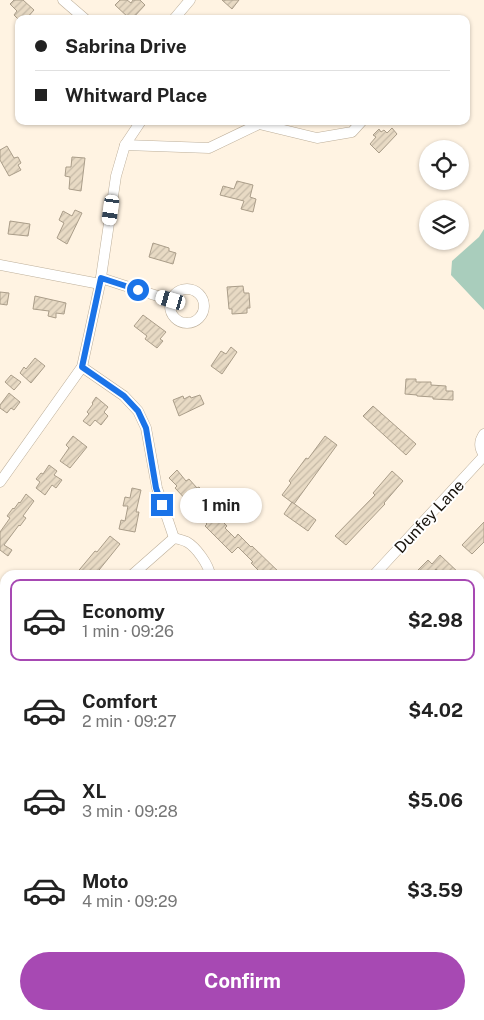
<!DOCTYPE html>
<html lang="en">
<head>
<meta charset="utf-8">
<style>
  body { margin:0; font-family:"Public Sans",sans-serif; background:#f2f2f2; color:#222; height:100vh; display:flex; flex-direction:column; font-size:19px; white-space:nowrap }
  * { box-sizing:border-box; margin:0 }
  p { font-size:16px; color:#767676 }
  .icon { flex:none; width:28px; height:28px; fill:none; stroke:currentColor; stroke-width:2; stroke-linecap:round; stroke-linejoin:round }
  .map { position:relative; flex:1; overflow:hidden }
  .side { position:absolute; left:0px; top:570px; width:485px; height:450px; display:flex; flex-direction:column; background:#fff; border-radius:15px 15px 0 0; box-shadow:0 1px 4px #0004 }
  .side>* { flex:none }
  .top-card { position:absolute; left:15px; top:15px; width:455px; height:110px; border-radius:10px; box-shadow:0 1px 4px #0004; display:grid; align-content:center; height:110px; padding:0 20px; background:#fff }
  .buttons { position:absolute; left:419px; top:140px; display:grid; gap:10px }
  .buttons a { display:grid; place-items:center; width:50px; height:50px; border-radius:50%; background:#fff; box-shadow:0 1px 4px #0004; font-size:25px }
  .end { position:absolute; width:22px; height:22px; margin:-11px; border:6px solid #1a73e8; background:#fff; box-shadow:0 0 0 2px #fff }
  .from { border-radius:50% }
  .bubble { position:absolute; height:35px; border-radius:18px; background:#fff; box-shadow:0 1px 4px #0004; font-size:16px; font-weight:700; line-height:35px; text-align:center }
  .car { position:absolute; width:15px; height:30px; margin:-15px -8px; border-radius:6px; box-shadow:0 0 4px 1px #0007; background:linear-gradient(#fff 24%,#345 0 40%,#fff 0 76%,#345 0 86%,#fff 0) }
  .top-card b { display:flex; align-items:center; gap:18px; height:48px; font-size:19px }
  .top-card b+b { border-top:1px solid #e0e0e0 }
  .top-card i { width:12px; height:12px; background:#222 }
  ul { padding:9px 0 0; list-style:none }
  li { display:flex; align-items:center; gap:15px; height:82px; margin:0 10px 8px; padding:0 10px; border:2px solid transparent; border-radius:10px }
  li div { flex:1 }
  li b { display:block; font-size:19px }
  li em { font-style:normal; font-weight:700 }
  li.current { border-color:#a749b3 }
  li>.icon { width:45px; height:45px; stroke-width:1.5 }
  .primary-button { display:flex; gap:10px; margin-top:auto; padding:10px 20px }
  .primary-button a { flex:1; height:58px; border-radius:30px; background:#a749b3; color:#fff; font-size:20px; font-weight:700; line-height:58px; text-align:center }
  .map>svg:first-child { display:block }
  .green { fill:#a9cdbc }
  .water { fill:url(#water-waves) }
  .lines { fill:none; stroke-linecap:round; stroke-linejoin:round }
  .stream { stroke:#bfdaf3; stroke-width:2.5 }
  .building { fill:url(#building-hatch); stroke:#aa9d89 }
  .minor-casing { stroke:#bdaf9a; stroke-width:11 }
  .motorway-casing { stroke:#dadad8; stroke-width:19 }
  .minor { stroke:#fff; stroke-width:10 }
  .motorway { stroke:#d26882; stroke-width:18 }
  .route { stroke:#1a73e8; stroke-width:6 }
  .labels { text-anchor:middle; stroke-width:4; stroke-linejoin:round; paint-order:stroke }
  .street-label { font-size:16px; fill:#1a150e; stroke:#fff }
</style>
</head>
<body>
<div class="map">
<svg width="484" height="1020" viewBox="0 0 484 1020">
  <defs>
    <pattern id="water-waves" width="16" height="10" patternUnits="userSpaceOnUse" patternTransform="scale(1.25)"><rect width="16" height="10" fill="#bfdaf3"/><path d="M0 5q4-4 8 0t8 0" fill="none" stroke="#a4bacf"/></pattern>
    <pattern id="building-hatch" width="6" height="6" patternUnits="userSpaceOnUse" patternTransform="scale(1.25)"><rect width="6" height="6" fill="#e8dac4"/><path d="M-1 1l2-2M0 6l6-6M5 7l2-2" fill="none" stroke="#c6baa7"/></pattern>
  </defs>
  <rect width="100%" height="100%" fill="#fff3e2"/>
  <g class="green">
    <polygon points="484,229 484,310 451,275 452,261 479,237"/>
    <polygon points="480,907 484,908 484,1020 427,1020 424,1015 480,1015"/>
  </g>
  <polygon class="water" points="378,1015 424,1015 427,1020 374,1020"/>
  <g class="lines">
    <polyline class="stream" points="480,842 484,839"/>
  </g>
  <g class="building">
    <polygon points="14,0 23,0 34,10 26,19 18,19 14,15 17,11 10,4"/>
    <polygon points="120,0 127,0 131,3 133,0 140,0 145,5 132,19 130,19 115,5"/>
    <polygon points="222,0 239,0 232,9"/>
    <polygon points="392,128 397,134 379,153 370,144 376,137 373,135 379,129 381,132 384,130 387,133"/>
    <polygon points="7,146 14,158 18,157 21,163 18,165 21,170 9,176 0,160 0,150"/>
    <polygon points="72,157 85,158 81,191 69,189 70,177 65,176 66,167 71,167"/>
    <polygon points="237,181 253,185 250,197 256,199 253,212 241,209 244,201 220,195 223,186 234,189"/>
    <polygon points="75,210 82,213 67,244 57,238 64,223 59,220 63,211 72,216"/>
    <polygon points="10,221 30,224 28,236 8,234"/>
    <polygon points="153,243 169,248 169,251 176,253 173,264 149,257"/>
    <polygon points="243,286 244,293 249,293 250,308 247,308 247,313 232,314 232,309 229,309 227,287"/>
    <polygon points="0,292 9,293 7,305 0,304"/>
    <polygon points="35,296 66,303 64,314 56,313 56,318 48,316 49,311 33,309"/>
    <polygon points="143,315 166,332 160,339 163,341 157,348 145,339 147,336 134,326"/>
    <polygon points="231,347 237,352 222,374 211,366 221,351 226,354"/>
    <polygon points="35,358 45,366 31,383 20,373 24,367 26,369"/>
    <polygon points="11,375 21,382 14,390 5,382"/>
    <polygon points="406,379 416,379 416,382 431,382 431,385 446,386 446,391 453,391 453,400 433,399 433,397 417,396 417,395 405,394"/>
    <polygon points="9,393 20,402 14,410 11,408 7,413 0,408 0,405"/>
    <polygon points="200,395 204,404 179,416 173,400 183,396 184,399 190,396 191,398"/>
    <polygon points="96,397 108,407 104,412 108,416 101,425 95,420 90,426 83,421 89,414 87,412 93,404 92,403"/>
    <polygon points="373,406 416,444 406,455 363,416"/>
    <polygon points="73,436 87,447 70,468 60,461 69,448 66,445"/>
    <polygon points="325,436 337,445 294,504 282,495 291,483 289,481 306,458 308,459"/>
    <polygon points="49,465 57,471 54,475 62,480 56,488 52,485 45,495 36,488 40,482 36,479 41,473 43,474"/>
    <polygon points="177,470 186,481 189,479 197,488 199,487 210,499 203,506 218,521 220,519 227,526 225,528 235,538 238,534 251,547 252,546 282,575 263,575 251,563 253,562 238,547 232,553 205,526 207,524 202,519 203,518 175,488 177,486 169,478"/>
    <polygon points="392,471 403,481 384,503 385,504 346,545 335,536 375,495 373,493"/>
    <polygon points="132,488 141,490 136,512 139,512 135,532 119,529 121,520 125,521 128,506 123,506 125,497 130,498"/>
    <polygon points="26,494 34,501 23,516 26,518 20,526 19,525 4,545 12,550 8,556 0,550 0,532 10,518 7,516 13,508 14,509 19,502 20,503"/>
    <polygon points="292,502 316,520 308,531 284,514"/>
    <polygon points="484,522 484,542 472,554 462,545"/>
    <polygon points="110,536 120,544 95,575 75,575 95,551 97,552"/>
    <polygon points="440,555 461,575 443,575 436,569 430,575 413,575 428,560 432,564"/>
  </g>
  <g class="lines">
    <defs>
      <g id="minor">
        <polyline points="63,0 85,19"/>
        <polyline points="174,19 190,0"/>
        <polyline points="125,145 209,148 259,124 317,138 352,132 362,121"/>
        <polyline points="0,265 100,284"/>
        <polyline points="101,278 138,290 171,300"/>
        <circle cx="187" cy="306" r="17"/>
        <polyline points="82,367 124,396 138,411 146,428 157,488 174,538"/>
        <path d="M484 434C479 441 479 448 484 455"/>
        <polyline points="0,482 82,367 100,284 116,176 125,145 141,121"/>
        <path d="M174 538C178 539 183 540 187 542 196 547 209 565 210 575"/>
        <polyline points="132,575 174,538"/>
        <polyline points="374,575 484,456"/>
        <polyline points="0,715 5,712"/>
      </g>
      <g id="motorway">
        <polyline points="480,738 484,735"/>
        <polyline points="480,773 484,769"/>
        <polyline points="480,795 484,791"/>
        <polyline points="100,1020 108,1015"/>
        <polyline points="158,1020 164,1015"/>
        <polyline points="184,1020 190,1015"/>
        <polyline points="207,1020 212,1015"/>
        <polyline points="231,1020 236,1015"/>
        <polyline points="258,1020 262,1015"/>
      </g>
    </defs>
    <use href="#minor" class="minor-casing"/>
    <use href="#motorway" class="motorway-casing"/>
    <use href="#minor" class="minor"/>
    <use href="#motorway" class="motorway"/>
  </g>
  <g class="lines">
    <polyline class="route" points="138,290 101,278 82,367 124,396 138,411 146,428 156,488 162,505"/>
  </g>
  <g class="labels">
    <g class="street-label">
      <text transform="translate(429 516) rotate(-47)" y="6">Dunfey Lane</text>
    </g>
  </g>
</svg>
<div class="buttons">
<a><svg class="icon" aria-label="locate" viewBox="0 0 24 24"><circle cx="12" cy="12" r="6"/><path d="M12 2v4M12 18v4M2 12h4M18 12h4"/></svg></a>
<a><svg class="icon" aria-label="layers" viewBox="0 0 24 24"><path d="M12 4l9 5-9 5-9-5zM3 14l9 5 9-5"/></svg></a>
</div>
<i class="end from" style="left:138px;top:290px"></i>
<i class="end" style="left:162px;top:505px"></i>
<div class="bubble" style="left:180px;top:488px;width:82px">1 min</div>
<i class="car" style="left:111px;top:210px;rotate:188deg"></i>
<i class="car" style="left:171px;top:300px;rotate:286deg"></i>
<div class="top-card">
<b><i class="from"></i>Sabrina Drive</b>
<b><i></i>Whitward Place</b>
</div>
<section class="side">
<ul>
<li class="current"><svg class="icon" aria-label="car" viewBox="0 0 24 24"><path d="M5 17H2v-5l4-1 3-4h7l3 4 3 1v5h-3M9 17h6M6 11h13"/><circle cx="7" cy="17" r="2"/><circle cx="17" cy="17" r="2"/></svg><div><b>Economy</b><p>1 min · 09:26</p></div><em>$2.98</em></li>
<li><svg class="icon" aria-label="car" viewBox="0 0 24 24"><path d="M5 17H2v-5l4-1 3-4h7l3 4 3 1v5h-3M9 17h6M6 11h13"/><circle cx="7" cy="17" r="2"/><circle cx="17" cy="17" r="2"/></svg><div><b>Comfort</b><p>2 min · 09:27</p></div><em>$4.02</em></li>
<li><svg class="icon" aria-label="car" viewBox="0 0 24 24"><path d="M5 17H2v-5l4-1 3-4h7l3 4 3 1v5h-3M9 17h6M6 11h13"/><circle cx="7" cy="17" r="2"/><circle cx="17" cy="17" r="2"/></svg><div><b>XL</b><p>3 min · 09:28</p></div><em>$5.06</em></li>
<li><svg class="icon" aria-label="car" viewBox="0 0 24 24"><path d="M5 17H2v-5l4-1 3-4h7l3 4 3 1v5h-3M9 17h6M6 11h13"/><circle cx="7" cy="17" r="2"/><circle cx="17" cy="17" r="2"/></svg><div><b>Moto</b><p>4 min · 09:29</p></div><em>$3.59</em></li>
</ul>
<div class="primary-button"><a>Confirm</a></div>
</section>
</div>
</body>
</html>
